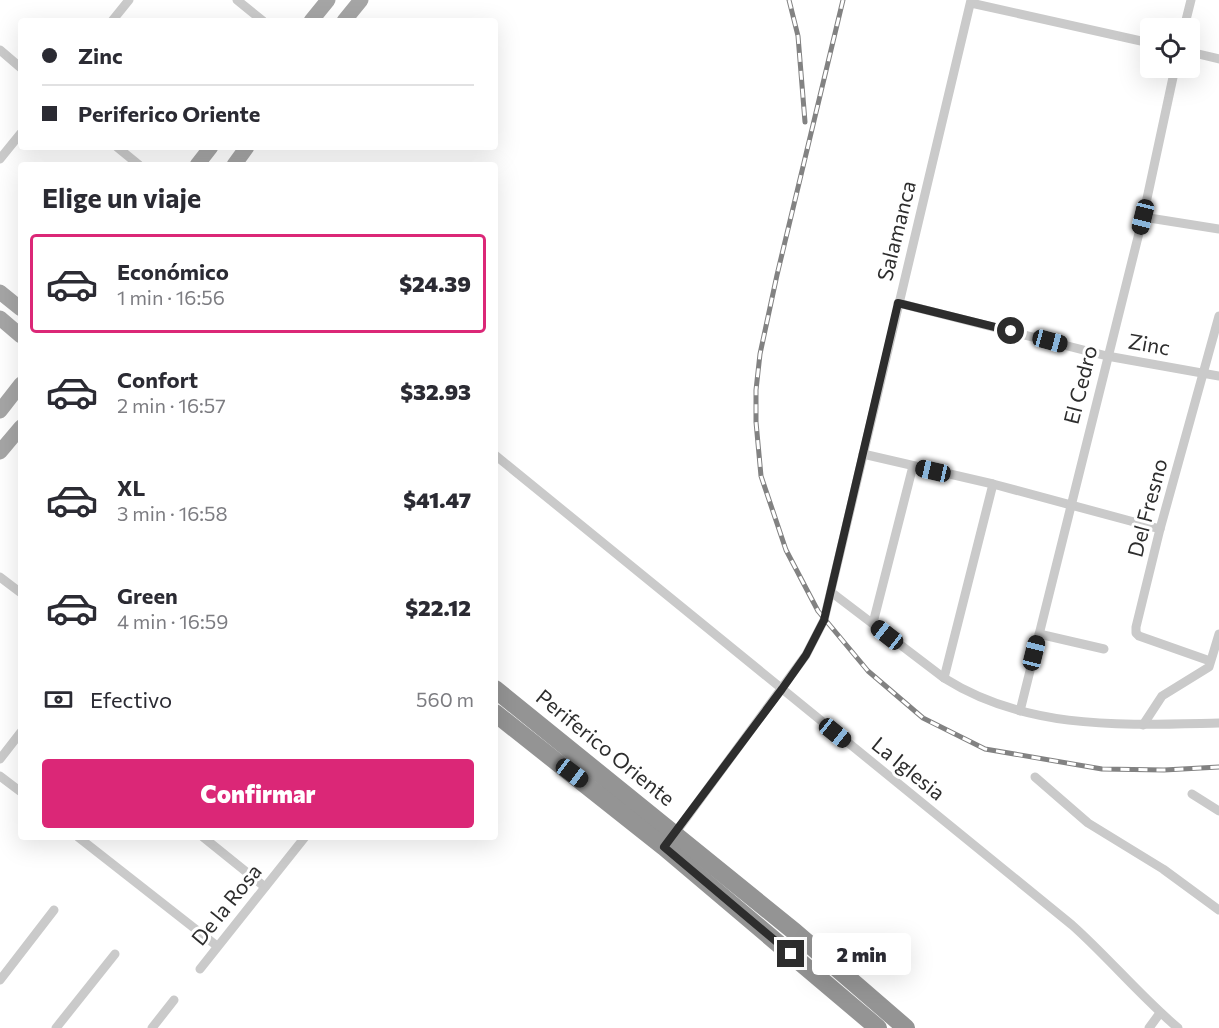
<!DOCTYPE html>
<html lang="es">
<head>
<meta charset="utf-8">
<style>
  body { margin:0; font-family:Commissioner,sans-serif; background:#f7f7f7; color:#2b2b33; height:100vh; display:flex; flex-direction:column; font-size:22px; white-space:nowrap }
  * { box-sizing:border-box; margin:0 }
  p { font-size:20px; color:#7c7c81 }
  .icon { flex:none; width:33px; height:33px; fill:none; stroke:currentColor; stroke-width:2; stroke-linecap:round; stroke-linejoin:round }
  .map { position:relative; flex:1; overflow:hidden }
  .details { position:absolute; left:18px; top:162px; width:480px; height:678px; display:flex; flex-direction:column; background:#fff; border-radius:6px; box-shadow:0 6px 24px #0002 }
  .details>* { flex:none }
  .top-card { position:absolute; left:18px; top:18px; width:480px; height:132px; border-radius:6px; box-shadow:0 6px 24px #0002; display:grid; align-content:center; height:132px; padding:0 24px; background:#fff }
  .controls { position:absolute; left:1140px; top:18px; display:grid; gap:12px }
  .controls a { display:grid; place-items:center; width:60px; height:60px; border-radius:6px; background:#fff; box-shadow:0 6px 24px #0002; font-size:30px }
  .end { position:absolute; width:27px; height:27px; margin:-14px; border:8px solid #2d2d2d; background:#fff; box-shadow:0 0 0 3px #fff }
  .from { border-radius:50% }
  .bubble { position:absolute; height:42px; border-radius:6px; background:#fff; box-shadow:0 6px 24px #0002; font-size:20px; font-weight:800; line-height:42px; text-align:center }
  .car { position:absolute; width:18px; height:36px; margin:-18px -9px; border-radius:8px; box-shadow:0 0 4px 2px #0007; background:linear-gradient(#222 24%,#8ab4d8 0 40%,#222 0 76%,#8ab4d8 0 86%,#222 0) }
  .top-card b { display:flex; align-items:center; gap:21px; height:57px; font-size:22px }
  .top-card b+b { border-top:2px solid #e1e1e2 }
  .top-card i { width:15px; height:15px; background:#2b2b33 }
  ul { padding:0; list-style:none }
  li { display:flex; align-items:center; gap:18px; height:99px; margin:0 12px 9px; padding:0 12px; border:3px solid transparent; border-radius:6px }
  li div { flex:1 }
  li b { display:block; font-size:22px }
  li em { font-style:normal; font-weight:800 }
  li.current { border-color:#db2777 }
  li>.icon { width:54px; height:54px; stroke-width:1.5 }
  h2 { padding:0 24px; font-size:27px; line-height:72px }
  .pay { display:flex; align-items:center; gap:15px; height:66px; padding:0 24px; font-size:22px }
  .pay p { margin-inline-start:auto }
  .action { display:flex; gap:12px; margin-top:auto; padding:12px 24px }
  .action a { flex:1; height:69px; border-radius:6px; background:#db2777; color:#fff; font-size:24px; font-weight:800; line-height:69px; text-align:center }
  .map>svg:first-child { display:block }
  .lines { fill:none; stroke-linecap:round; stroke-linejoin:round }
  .street { stroke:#cacaca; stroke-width:9 }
  .primary { stroke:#a5a5a5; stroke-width:15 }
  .highway { stroke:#949494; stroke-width:18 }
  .rail-casing { stroke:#828282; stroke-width:5 }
  .rail { stroke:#fff; stroke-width:3; stroke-dasharray:9; stroke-linecap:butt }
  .route { stroke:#2d2d2d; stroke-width:8 }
  .labels { text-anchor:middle; stroke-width:6; stroke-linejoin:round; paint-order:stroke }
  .street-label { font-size:21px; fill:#2d2d2d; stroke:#fff }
</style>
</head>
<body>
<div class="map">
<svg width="1219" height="1028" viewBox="0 0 1219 1028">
  <rect width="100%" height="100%" fill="#fff"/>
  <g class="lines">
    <g class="street">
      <polyline points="237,0 263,21"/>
      <polyline points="971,3 1150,43"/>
      <polyline points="112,21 129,0"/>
      <polyline points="1184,28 1191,0"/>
      <polyline points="0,50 21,68"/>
      <polyline points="1190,52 1219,59"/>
      <polyline points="117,147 139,165"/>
      <polyline points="0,159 21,133"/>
      <polyline points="1143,217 1219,229"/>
      <polyline points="898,303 1107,356 1219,376"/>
      <polyline points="863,454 993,484 1160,529"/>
      <path d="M495 455 1072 925C1109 958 1140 996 1178 1028"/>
      <polyline points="0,577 21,593"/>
      <path d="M831 592 944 678C1028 731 1124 725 1219 723"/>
      <polyline points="873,623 913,466"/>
      <polyline points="1039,634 1104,649"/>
      <polyline points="1210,661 1139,636 1136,633 1136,627 1160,529 1219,316"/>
      <polyline points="944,678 993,484"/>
      <polyline points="1020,711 1143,217 1175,68"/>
      <polyline points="1143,725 1162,696 1209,667 1219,634"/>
      <polyline points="0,759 21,732"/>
      <polyline points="0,776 21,792"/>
      <polyline points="1035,777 1088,823 1163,869 1219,910"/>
      <polyline points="1192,794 1219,811"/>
      <polyline points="673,836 806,655 824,620 971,0"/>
      <polyline points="78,837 217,946"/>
      <polyline points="203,837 265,887"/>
      <polyline points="200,969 305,837"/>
      <polyline points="0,980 54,910"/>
      <polyline points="56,1028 115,954"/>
      <polyline points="152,1028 174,1000"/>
      <polyline points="1149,1028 1160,1013"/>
    </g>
    <g class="primary">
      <polyline points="311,21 328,0"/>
      <polyline points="344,21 361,0"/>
      <polyline points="197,165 211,147"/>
      <polyline points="234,165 247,147"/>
      <polyline points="0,292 21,309"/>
      <polyline points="0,318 21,336"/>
      <polyline points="0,411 21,384"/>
      <polyline points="0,452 21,427"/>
    </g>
    <g class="highway">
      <polyline points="495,689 795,932 906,1028"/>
      <polyline points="495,713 664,847 878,1028"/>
    </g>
    <defs>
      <g id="rail">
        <polyline points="789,0 798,36 805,122"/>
        <polyline points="843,0 777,275 760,354 756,390 756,422 761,476 786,550 818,611 868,671 923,718 985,749 1102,769 1164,770 1219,767"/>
      </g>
    </defs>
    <use href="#rail" class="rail-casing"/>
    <use href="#rail" class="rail"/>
  </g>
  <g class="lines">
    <polyline class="route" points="791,954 664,847 782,689 806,655 824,620 898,303 1011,331"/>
  </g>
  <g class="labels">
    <g class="street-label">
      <text transform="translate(897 231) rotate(-76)" y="7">Salamanca</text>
      <text transform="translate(1149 345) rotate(10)" y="7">Zinc</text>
      <text transform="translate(1081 385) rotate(-76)" y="7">El Cedro</text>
      <text transform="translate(1148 508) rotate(-75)" y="7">Del Fresno</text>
      <text transform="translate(605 748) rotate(39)" y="7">Periferico Oriente</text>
      <text transform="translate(908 769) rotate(39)" y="7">La Iglesia</text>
      <text transform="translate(227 905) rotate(-51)" y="7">De la Rosa</text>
    </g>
  </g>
</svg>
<div class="controls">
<a><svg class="icon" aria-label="locate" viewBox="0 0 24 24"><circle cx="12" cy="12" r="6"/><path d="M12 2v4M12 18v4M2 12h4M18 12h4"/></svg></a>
</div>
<i class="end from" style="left:1011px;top:331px"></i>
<i class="end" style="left:791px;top:954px"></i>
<div class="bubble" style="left:812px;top:933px;width:99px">2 min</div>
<i class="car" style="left:1143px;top:217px;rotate:194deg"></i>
<i class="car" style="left:1050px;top:341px;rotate:105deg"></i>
<i class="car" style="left:933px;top:471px;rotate:283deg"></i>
<i class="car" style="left:887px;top:635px;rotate:308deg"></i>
<i class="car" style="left:1034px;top:653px;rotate:14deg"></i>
<i class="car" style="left:835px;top:733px;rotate:129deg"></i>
<i class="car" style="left:572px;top:773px;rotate:127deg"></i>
<div class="top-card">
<b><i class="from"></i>Zinc</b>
<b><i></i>Periferico Oriente</b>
</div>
<section class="details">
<h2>Elige un viaje</h2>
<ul>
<li class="current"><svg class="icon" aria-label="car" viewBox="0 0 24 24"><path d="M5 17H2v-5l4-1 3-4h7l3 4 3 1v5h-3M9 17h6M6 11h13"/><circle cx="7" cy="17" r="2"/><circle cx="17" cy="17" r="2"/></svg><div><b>Económico</b><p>1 min · 16:56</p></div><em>$24.39</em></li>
<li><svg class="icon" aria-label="car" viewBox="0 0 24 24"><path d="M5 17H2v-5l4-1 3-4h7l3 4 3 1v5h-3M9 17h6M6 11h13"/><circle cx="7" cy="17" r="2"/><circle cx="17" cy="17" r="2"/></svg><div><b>Confort</b><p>2 min · 16:57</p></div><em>$32.93</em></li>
<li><svg class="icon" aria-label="car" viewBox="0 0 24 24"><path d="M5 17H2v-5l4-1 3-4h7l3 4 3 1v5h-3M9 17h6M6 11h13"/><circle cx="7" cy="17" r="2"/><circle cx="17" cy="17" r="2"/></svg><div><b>XL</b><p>3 min · 16:58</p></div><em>$41.47</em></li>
<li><svg class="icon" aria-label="car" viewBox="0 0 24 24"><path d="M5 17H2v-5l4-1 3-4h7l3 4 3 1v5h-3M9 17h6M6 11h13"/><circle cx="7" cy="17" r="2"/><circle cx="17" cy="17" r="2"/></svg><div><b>Green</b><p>4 min · 16:59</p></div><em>$22.12</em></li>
</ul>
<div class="pay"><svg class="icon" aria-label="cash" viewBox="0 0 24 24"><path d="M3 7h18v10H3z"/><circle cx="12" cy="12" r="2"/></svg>Efectivo<p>560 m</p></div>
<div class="action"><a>Confirmar</a></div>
</section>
</div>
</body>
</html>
